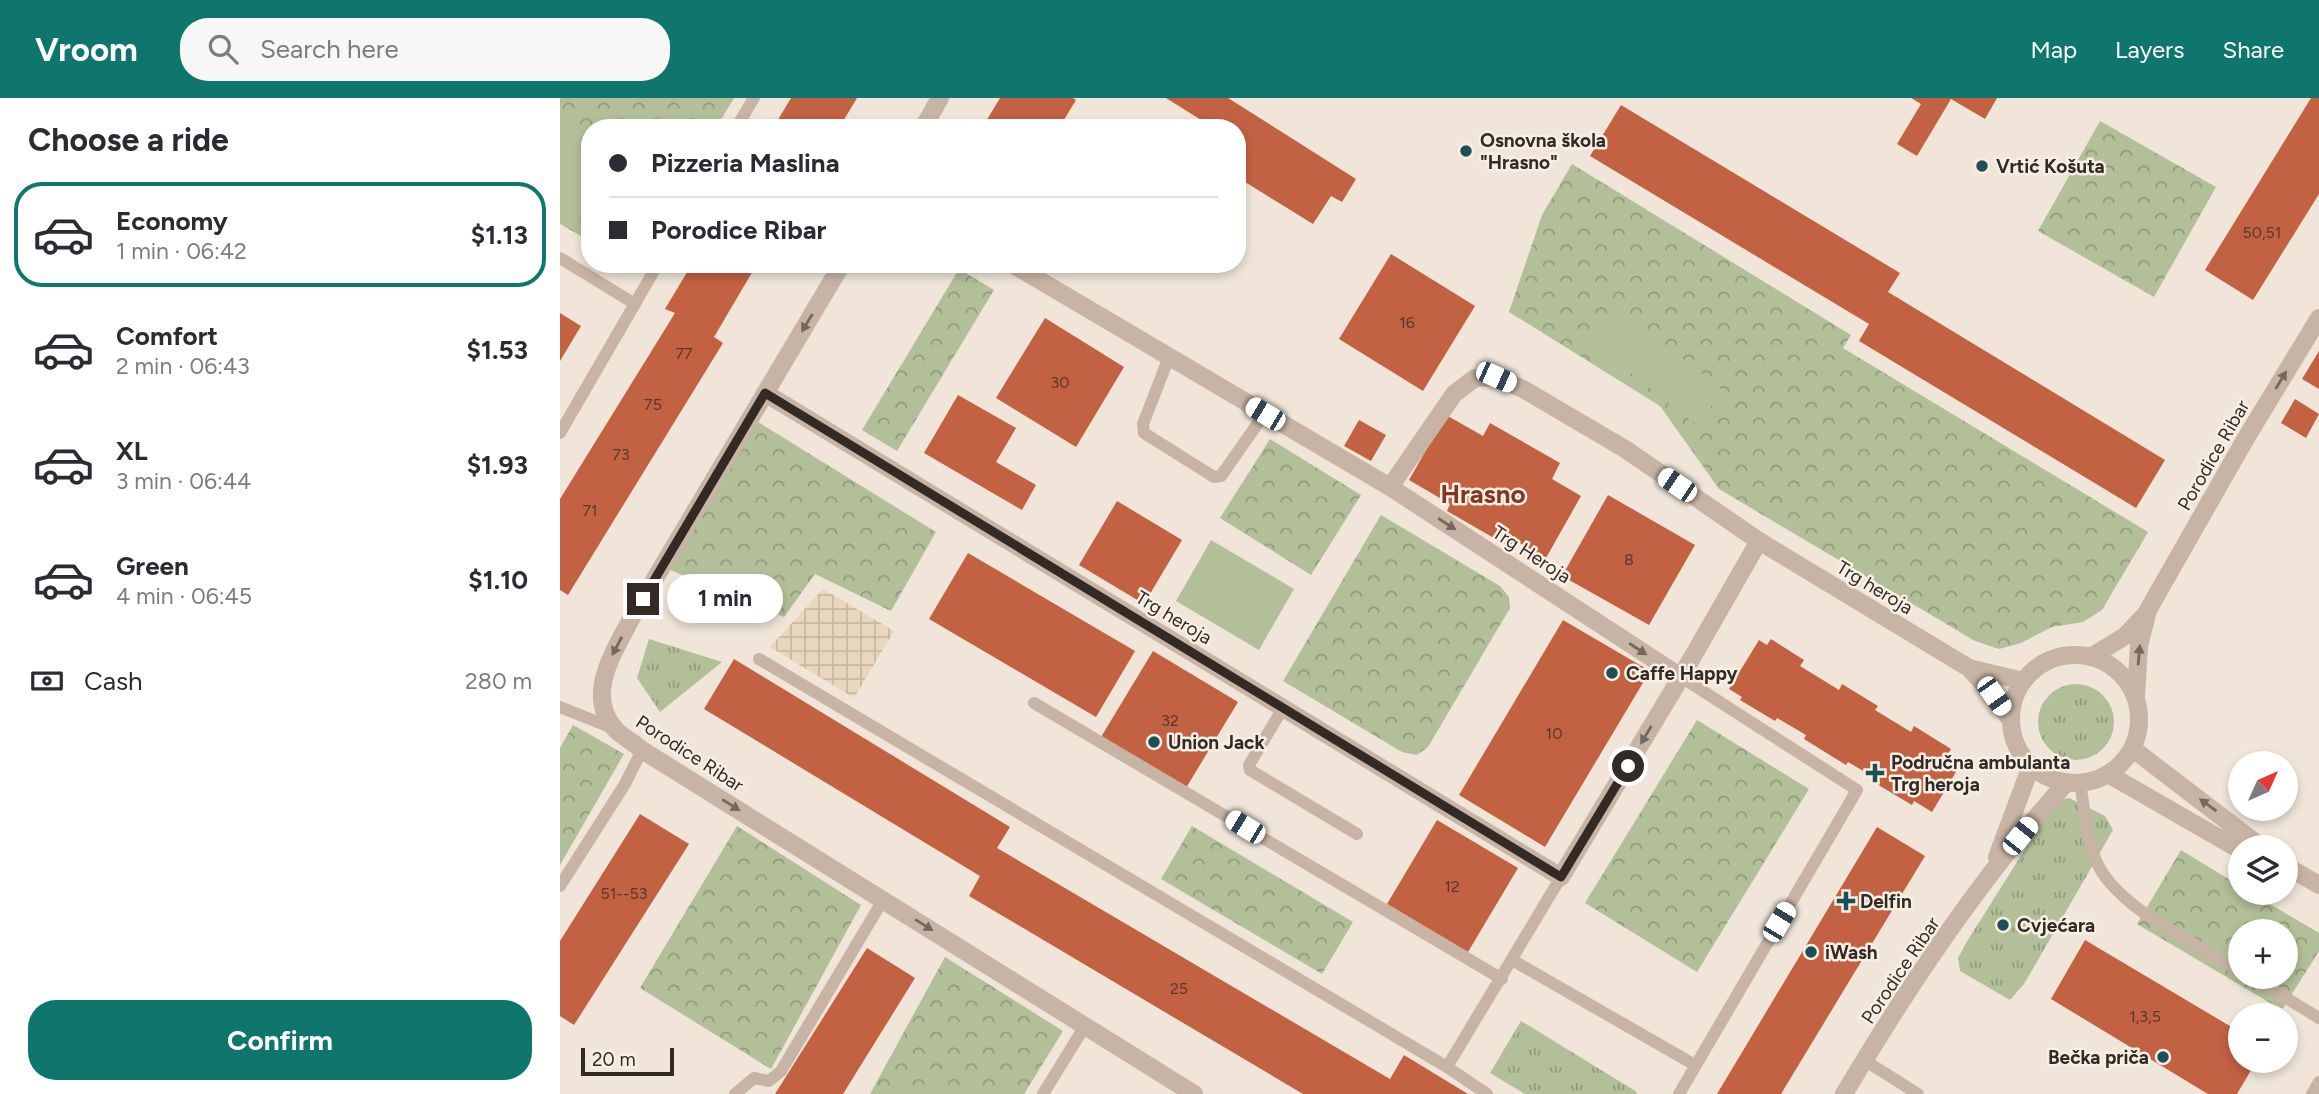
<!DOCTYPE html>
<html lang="en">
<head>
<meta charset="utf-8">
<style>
  body { margin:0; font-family:Figtree,sans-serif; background:#f7f7f7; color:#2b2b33; height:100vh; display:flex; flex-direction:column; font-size:26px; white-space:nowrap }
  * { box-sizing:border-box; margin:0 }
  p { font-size:23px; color:#7c7c81 }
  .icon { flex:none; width:38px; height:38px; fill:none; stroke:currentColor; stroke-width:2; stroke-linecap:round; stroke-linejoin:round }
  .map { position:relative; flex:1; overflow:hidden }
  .panel { display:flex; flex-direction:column; background:#fff; width:560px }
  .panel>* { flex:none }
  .top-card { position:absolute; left:21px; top:21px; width:665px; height:154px; border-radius:28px; box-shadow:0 4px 10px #0003; display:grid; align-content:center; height:154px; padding:0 28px; background:#fff }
  .needle { width:46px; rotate:45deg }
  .buttons { position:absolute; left:1668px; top:653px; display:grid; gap:14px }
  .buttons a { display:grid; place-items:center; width:70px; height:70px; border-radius:50%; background:#fff; box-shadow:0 4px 10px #0003; font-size:35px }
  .scale { position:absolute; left:21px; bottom:18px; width:93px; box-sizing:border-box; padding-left:7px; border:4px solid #332a26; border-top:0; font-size:19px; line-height:24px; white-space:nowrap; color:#332a26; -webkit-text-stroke:5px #f8efe4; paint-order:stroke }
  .end { position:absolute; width:32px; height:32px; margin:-16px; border:9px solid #332a26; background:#fff; box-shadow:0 0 0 4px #fff }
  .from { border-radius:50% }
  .bubble { position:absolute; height:49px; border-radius:24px; background:#fff; box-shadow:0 4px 10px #0003; font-size:23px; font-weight:700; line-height:49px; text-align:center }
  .car { position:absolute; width:21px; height:42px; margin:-21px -10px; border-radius:9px; box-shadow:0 0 5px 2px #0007; background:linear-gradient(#fff 24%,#345 0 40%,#fff 0 76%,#345 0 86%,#fff 0) }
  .top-card b { display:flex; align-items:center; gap:24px; height:66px; font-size:26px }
  .top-card b+b { border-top:2px solid #e1e1e2 }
  .top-card i { width:18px; height:18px; background:#2b2b33 }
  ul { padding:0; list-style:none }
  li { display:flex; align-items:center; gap:21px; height:105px; margin:0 14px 10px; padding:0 14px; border:4px solid transparent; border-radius:28px }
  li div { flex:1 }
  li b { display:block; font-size:26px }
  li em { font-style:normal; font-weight:700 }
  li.current { border-color:#0f766e }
  li>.icon { width:63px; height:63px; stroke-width:1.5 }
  h2 { padding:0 28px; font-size:32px; line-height:84px }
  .pay { display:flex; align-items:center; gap:18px; height:77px; padding:0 28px; font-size:26px }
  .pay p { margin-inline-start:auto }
  .primary-button { display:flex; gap:14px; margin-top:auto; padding:14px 28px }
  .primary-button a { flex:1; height:80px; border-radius:28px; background:#0f766e; color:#fff; font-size:28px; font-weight:700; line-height:80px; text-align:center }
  header { display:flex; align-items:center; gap:42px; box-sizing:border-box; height:98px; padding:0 35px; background:#0f766e; color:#fff }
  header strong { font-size:33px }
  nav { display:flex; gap:38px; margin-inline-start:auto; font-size:24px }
  .search { width:490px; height:63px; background:#f7f7f7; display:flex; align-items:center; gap:18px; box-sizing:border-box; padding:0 24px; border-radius:28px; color:#7c7c81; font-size:26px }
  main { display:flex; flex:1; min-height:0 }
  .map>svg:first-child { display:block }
  .grass { fill:url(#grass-tufts) }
  .park { fill:url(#park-crowns); fill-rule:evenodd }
  .garden { fill:#b2bf98 }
  .plaza { fill:url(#plaza-grid) }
  .building { fill:#c36143 }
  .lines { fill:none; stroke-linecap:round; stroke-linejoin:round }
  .lane { stroke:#c8b4a4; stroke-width:12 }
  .street { stroke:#c8b4a4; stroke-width:18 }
  .oneway { fill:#76685f }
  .route { stroke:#332a26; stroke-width:9 }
  .poi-dot { fill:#1c5054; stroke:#f8efe4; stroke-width:2.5 }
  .labels { text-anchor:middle; stroke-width:5; stroke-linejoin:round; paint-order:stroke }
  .number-label { font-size:16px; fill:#57382d }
  .poi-label { font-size:19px; font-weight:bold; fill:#332a26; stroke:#f8efe4; text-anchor:start }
  .street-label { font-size:19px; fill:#332a26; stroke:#f8efe4 }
  .district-label { font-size:26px; font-weight:bold; fill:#803721; stroke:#f8efe4 }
</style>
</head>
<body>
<header>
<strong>Vroom</strong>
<div class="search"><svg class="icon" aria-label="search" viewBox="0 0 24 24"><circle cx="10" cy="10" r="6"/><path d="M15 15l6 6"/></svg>Search here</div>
<nav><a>Map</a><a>Layers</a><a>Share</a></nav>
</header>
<main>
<section class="panel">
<h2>Choose a ride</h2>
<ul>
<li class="current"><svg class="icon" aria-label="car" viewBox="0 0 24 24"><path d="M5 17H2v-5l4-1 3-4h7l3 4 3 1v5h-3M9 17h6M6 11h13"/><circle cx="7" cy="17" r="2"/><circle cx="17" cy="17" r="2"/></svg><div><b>Economy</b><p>1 min · 06:42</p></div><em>$1.13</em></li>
<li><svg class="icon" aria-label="car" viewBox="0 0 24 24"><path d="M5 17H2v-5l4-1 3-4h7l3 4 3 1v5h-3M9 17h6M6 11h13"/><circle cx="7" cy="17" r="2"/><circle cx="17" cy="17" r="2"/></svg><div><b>Comfort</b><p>2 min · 06:43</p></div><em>$1.53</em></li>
<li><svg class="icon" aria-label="car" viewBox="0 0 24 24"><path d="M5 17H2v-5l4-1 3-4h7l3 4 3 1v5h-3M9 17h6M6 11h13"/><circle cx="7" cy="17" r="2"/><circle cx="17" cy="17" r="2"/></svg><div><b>XL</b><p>3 min · 06:44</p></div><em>$1.93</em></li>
<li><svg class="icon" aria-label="car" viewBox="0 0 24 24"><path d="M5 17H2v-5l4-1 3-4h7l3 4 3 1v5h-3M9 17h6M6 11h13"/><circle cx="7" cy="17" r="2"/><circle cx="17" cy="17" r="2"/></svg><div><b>Green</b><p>4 min · 06:45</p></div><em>$1.10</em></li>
</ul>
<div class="pay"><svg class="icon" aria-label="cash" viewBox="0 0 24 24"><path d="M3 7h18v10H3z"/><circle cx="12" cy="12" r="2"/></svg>Cash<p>280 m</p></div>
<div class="primary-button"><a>Confirm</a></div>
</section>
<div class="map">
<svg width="1759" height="996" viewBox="0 0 1759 996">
  <defs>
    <pattern id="grass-tufts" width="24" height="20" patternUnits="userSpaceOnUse" patternTransform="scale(1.75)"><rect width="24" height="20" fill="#b2bf98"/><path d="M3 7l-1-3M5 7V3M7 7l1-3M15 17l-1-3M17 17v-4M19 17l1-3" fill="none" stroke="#919b7c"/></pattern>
    <pattern id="park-crowns" width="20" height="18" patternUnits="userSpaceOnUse" patternTransform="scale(1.75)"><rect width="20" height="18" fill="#b2bf98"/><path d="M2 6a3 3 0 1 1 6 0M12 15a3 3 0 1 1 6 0" fill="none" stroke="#919b7c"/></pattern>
    <pattern id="plaza-grid" width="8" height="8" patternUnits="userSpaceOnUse" patternTransform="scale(1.75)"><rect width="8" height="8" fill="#e8d6bf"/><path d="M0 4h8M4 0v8" fill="none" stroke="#c7b8a4"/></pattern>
  </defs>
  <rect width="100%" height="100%" fill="#f0e5d8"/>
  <g class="grass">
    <polygon points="89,541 162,564 100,614 77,580"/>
    <circle cx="1516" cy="624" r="38"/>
    <polygon points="1509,700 1545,718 1553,732 1464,886 1450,902 1400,873 1398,860 1406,845 1496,702"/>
    <polygon points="961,923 1077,994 1076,996 965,996 930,975"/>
  </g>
  <g class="park">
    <polygon points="0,0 174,0 156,30 30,30 30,143 0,126"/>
    <polygon points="1540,23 1656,89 1594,199 1478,133"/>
    <polygon points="1012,66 1291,237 1283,250 1588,434 1542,512 1523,524 1492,529 1461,545 1439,551 1415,543 1159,391 1100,308 949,214 982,117"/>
    <polygon points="399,171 434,192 337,353 302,332"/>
    <polygon points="198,324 376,434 331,513 255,476 224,519 108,471"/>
    <polygon points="710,341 801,397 751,477 660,420"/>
    <polygon points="821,417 940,488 949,499 950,510 868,649 857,657 842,654 723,583"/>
    <polygon points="1137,622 1249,691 1137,874 1025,805"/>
    <polygon points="13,627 64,656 0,767 0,650"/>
    <polygon points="177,728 301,807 211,971 80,890"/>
    <polygon points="632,728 793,824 762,876 601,781"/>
    <path d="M1621 752 1680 788V794L1691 795 1759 835V853L1722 912 1577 826ZM1680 833H1726V878H1680Z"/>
    <polygon points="385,859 503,933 464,996 310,996"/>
  </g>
  <g class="garden">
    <polygon points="0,26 30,44 30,123 0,107"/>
    <polygon points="1055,207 1165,294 1134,325 1024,238"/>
    <polygon points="651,442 734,491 699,552 616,503"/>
  </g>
  <polygon class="plaza" points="263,491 334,533 294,600 210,549"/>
  <g class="building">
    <polygon points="231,0 297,0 279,30 213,30"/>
    <polygon points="440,0 513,0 516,2 499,30 422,30"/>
    <polygon points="606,0 668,0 796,81 782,104 771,98 753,126 677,79 677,30 642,30 646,25"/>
    <polygon points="1351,0 1437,0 1425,21 1391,1 1357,58 1337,46 1361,6"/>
    <polygon points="1751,0 1759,0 1759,96 1693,202 1645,172"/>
    <polygon points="1061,7 1340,175 1328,194 1605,362 1576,410 1299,243 1309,226 1030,58"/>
    <polygon points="831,156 915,208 863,293 779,241"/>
    <polygon points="132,166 197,166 154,239 163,245 8,497 0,492 0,401 115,215 105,211"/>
    <polygon points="0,215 21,228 0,263"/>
    <polygon points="485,220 564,269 516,349 436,300"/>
    <polygon points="1759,253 1759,291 1742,281"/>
    <polygon points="398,297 456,330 436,364 476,387 462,412 364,355"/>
    <polygon points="1735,301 1759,316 1746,340 1721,325"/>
    <polygon points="886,317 923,338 930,325 1000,365 992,381 1021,398 986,460 958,444 953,451 887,413 890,406 849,382"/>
    <polygon points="799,322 826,337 811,363 784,348"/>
    <polygon points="1048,397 1135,447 1089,527 1002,478"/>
    <polygon points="557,403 622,442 584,506 519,467"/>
    <polygon points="408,455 575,553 536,619 369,521"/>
    <polygon points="1003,522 1090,573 985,749 899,697"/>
    <polygon points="1211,541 1244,562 1240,568 1279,592 1282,586 1318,608 1315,612 1351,634 1354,628 1391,651 1388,656 1402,664 1372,714 1354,703 1352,707 1315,685 1317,681 1288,664 1286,667 1244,641 1246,637 1217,620 1215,623 1180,602 1182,599 1169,591 1199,542 1207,547"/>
    <polygon points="593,553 678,604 626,690 541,639"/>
    <polygon points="174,561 450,729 437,750 830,981 844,957 908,996 743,996 409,798 420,778 144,611"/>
    <polygon points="80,716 129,746 14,927 0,918 0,843"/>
    <polygon points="877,722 958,770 908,854 827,806"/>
    <polygon points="1317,729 1365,758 1221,996 1157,996"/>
    <polygon points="1525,842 1680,934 1680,962 1697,962 1677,996 1648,996 1491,901"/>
    <polygon points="307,850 355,880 283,996 215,996"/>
  </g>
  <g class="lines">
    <g class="lane">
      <polyline points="176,30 194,0"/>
      <polyline points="0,160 75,206"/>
      <polyline points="609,259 583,326 584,335 654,379 661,378 705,315"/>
      <polyline points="0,335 98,166"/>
      <polyline points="199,561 887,969 927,996"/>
      <polyline points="474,605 942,881"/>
      <polyline points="0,609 55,631"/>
      <polyline points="723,610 689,667 690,672 797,736"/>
      <path d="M1520 685C1525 713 1526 743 1539 769 1561 811 1639 848 1680 873"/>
      <polyline points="0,788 65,686 82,652"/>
      <polyline points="952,862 1135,967"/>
      <polyline points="1690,878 1759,920"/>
      <polyline points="1304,962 1358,996"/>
      <polyline points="887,969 1001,779"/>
      <polyline points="175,996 194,980 209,983 221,973 323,802"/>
      <polyline points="483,996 525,928"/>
      <polyline points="1119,996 1297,692 1121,579"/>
      <polyline points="1752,996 1759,984"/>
    </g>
    <g class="street">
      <polyline points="363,30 380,0"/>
      <path d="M282 166 71 521C54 554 24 598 56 632 63 639 74 645 82 652L634 996"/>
      <polyline points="452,166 830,389 1121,579"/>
      <polyline points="205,295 1001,779 1121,579 1199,443 1065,351 963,291 936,279 915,280 894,296 830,389"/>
      <polyline points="1199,443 1409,570 1434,598 1450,621"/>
      <circle cx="1515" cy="621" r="64"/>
      <polyline points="1531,559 1565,538 1586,516"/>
      <polyline points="1409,570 1463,583"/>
      <polyline points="1576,598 1579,548 1588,512 1686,340 1759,220"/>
      <polyline points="1573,651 1701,749"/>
      <polyline points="1548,676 1680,752"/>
      <polyline points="1437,759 1471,668"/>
      <polyline points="1726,768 1759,787"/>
      <path d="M1284 996C1349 887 1421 779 1506 685"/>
    </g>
  </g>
  <defs><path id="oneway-solid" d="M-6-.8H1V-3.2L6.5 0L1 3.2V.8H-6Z" transform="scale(1.75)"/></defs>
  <g class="oneway">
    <use href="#oneway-solid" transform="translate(247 225) rotate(121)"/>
    <use href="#oneway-solid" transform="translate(1721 282) rotate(-59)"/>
    <use href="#oneway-solid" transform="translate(887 426) rotate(33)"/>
    <use href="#oneway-solid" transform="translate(57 548) rotate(118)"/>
    <use href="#oneway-solid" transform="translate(1078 551) rotate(33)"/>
    <use href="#oneway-solid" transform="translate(1579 557) rotate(-85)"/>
    <use href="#oneway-solid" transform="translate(1086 637) rotate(121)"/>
    <use href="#oneway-solid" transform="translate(171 707) rotate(32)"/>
    <use href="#oneway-solid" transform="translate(1648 707) rotate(-144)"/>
    <use href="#oneway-solid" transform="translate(364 827) rotate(32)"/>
  </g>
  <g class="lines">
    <polyline class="route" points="83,501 205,295 1001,779 1068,668"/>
  </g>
  <g class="poi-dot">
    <circle cx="906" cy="53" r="7"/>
    <circle cx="1422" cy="68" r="7"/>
    <circle cx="1052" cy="575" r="7"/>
    <circle cx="594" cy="644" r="7"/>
    <path d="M1311.5 664.5h7v7h7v7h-7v7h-7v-7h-7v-7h7z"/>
    <path d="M1282.5 792.5h7v7h7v7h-7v7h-7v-7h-7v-7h7z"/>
    <circle cx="1443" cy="827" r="7"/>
    <circle cx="1251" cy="854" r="7"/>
    <circle cx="1603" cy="959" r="7"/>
  </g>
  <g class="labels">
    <g class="number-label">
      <text x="1702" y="140">50,51</text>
      <text x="847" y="230">16</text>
      <text x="124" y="261">77</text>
      <text x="500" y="290">30</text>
      <text x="93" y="312">75</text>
      <text x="61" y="362">73</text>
      <text x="30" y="418">71</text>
      <text x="1069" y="467">8</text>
      <text x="610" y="628">32</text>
      <text x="994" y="641">10</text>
      <text x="892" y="794">12</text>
      <text x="64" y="801">51--53</text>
      <text x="619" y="896">25</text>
      <text x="1585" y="924">1,3,5</text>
    </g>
    <g class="poi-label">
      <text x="920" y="49">Osnovna škola<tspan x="920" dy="22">"Hrasno"</tspan></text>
      <text x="1436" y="75">Vrtić Košuta</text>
      <text x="1066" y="582">Caffe Happy</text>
      <text x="608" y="651">Union Jack</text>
      <text x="1331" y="671">Područna ambulanta<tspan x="1331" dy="22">Trg heroja</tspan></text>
      <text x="1300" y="810">Delfin</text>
      <text x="1457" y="834">Cvjećara</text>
      <text x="1265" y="861">iWash</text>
      <text x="1589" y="966" text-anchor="end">Bečka priča</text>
    </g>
    <g class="street-label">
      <text transform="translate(1653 357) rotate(-60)" y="7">Porodice Ribar</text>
      <text transform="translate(972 456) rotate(33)" y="7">Trg Heroja</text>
      <text transform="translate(1315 489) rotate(31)" y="7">Trg heroja</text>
      <text transform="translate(614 519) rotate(31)" y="7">Trg heroja</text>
      <text transform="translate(130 655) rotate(33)" y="7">Porodice Ribar</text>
      <text transform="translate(1340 872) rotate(-56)" y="7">Porodice Ribar</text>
    </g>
    <g class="district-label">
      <text x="923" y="405">Hrasno</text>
    </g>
  </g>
</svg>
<div class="buttons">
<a><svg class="needle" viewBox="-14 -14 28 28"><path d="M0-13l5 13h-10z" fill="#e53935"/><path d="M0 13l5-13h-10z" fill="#7c7c81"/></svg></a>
<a><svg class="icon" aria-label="layers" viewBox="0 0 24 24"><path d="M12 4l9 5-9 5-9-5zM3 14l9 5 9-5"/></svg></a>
<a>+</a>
<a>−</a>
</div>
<div class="scale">20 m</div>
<i class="end from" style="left:1068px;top:668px"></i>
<i class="end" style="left:83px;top:501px"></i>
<div class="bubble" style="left:107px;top:476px;width:116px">1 min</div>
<i class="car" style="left:936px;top:279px;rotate:114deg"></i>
<i class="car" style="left:705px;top:316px;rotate:301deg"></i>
<i class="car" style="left:1117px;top:387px;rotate:304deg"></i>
<i class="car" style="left:1434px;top:598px;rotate:145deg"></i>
<i class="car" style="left:685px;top:729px;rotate:301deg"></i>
<i class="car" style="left:1460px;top:738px;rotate:39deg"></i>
<i class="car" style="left:1219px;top:824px;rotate:31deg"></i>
<div class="top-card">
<b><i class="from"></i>Pizzeria Maslina</b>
<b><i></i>Porodice Ribar</b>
</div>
</div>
</main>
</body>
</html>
